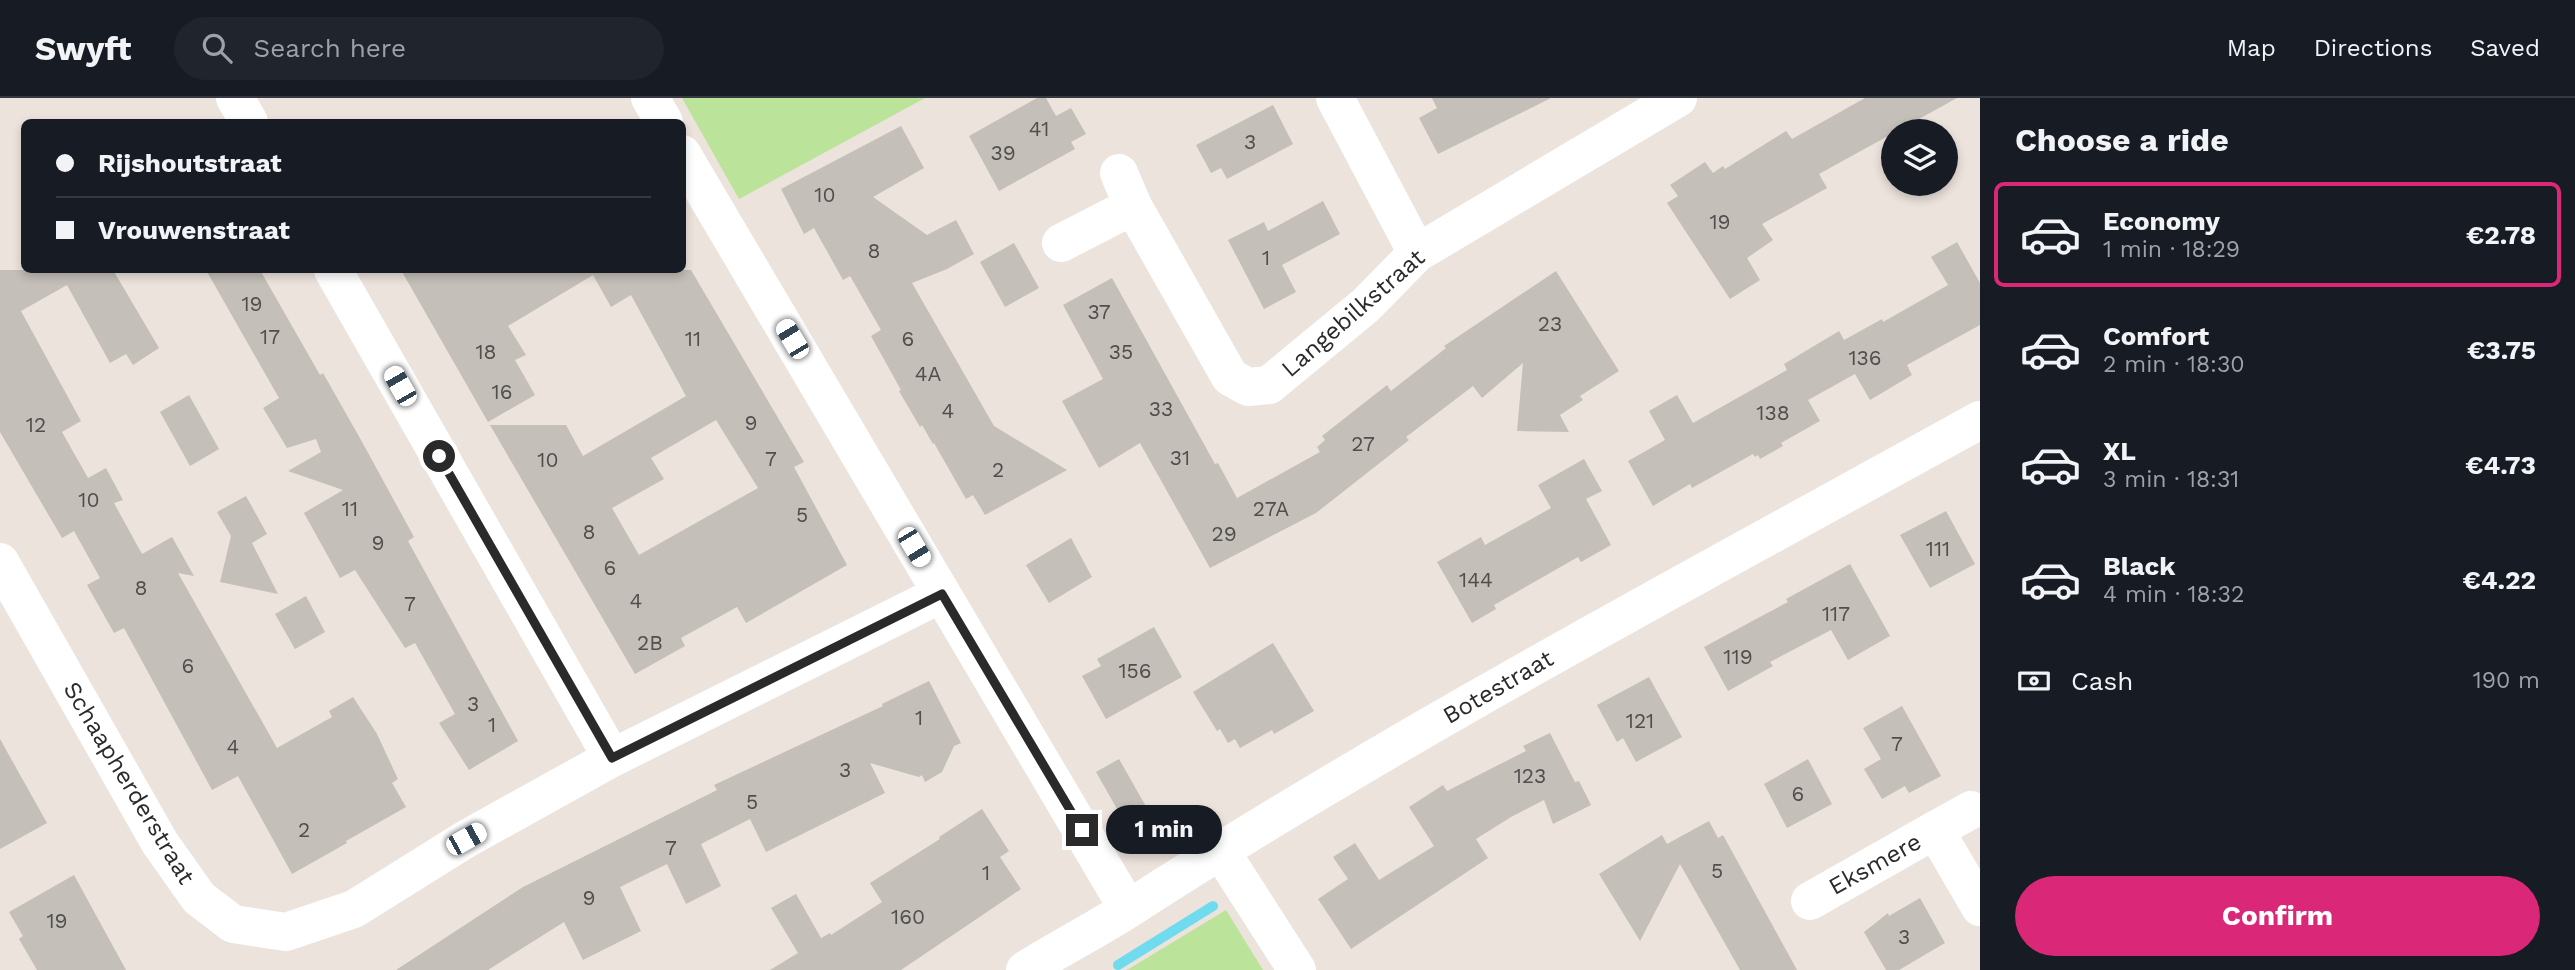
<!DOCTYPE html>
<html lang="en">
<head>
<meta charset="utf-8">
<style>
  body { margin:0; font-family:"Work Sans",sans-serif; background:#20242c; color:#f1f3f6; height:100vh; display:flex; flex-direction:column; font-size:26px; white-space:nowrap }
  * { box-sizing:border-box; margin:0 }
  p { font-size:23px; color:#9ea1a6 }
  .icon { flex:none; width:38px; height:38px; fill:none; stroke:currentColor; stroke-width:2; stroke-linecap:round; stroke-linejoin:round }
  .map { position:relative; flex:1; overflow:hidden }
  .side { display:flex; flex-direction:column; background:#171b24; width:595px }
  .side>* { flex:none }
  .guide { position:absolute; left:21px; top:21px; width:665px; height:154px; border-radius:10px; box-shadow:0 4px 10px #0003; display:grid; align-content:center; height:154px; padding:0 35px; background:#171b24 }
  .fabs { position:absolute; left:1881px; top:21px; display:grid; gap:14px }
  .fabs a { display:grid; place-items:center; width:77px; height:77px; border-radius:50%; background:#171b24; box-shadow:0 4px 10px #0003; font-size:35px }
  .end { position:absolute; width:32px; height:32px; margin:-16px; border:9px solid #2a2a2a; background:#fff; box-shadow:0 0 0 4px #fff }
  .from { border-radius:50% }
  .bubble { position:absolute; height:49px; border-radius:24px; background:#171b24; box-shadow:0 4px 10px #0003; font-size:23px; font-weight:700; line-height:49px; text-align:center }
  .car { position:absolute; width:21px; height:42px; margin:-21px -10px; border-radius:9px; box-shadow:0 0 5px 2px #0007; background:linear-gradient(#fff 24%,#345 0 40%,#fff 0 76%,#345 0 86%,#fff 0) }
  .guide b { display:flex; align-items:center; gap:24px; height:66px; font-size:26px }
  .guide b+b { border-top:2px solid #363941 }
  .guide i { width:18px; height:18px; background:#f1f3f6 }
  ul { padding:0; list-style:none }
  li { display:flex; align-items:center; gap:21px; height:105px; margin:0 14px 10px; padding:0 21px; border:4px solid transparent; border-radius:10px }
  li div { flex:1 }
  li b { display:block; font-size:26px }
  li em { font-style:normal; font-weight:700 }
  li.on { border-color:#db2777 }
  li>.icon { width:63px; height:63px; stroke-width:1.5 }
  h2 { padding:0 35px; font-size:32px; line-height:84px }
  .pay { display:flex; align-items:center; gap:18px; height:77px; padding:0 35px; font-size:26px }
  .pay p { margin-inline-start:auto }
  .cta { display:flex; gap:14px; margin-top:auto; padding:14px 35px }
  .cta a { flex:1; height:80px; border-radius:42px; background:#db2777; color:#fff; font-size:28px; font-weight:700; line-height:80px; text-align:center }
  header { display:flex; align-items:center; gap:42px; box-sizing:border-box; height:98px; padding:0 35px; background:#171b24; border-bottom:2px solid #363941 }
  header strong { font-size:33px }
  nav { display:flex; gap:38px; margin-inline-start:auto; font-size:24px }
  .search { width:490px; height:63px; background:#20242c; display:flex; align-items:center; gap:18px; box-sizing:border-box; padding:0 24px; border-radius:38px; color:#9ea1a6; font-size:26px }
  main { display:flex; flex:1; min-height:0 }
  .map>svg:first-child { display:block }
  .green { fill:#bbe399 }
  .lines { fill:none; stroke-linecap:round; stroke-linejoin:round }
  .stream { stroke:#70dbee; stroke-width:10 }
  .building { fill:#c4bfb8; fill-rule:evenodd }
  .minor { stroke:#fff; stroke-width:38 }
  .route { stroke:#2a2a2a; stroke-width:9 }
  .labels { text-anchor:middle; stroke-width:7; stroke-linejoin:round; paint-order:stroke }
  .number-label { font-size:21px; fill:#504f4e }
  .street-label { font-size:24px; fill:#2a2a2a; stroke:#fff }
</style>
</head>
<body>
<header>
<strong>Swyft</strong>
<div class="search"><svg class="icon" aria-label="search" viewBox="0 0 24 24"><circle cx="10" cy="10" r="6"/><path d="M15 15l6 6"/></svg>Search here</div>
<nav><a>Map</a><a>Directions</a><a>Saved</a></nav>
</header>
<main>
<div class="map">
<svg width="1980" height="872" viewBox="0 0 1980 872">
  <rect width="100%" height="100%" fill="#ece3dc"/>
  <g class="green">
    <polygon points="682,0 925,0 739,101"/>
    <polygon points="1226,812 1263,872 1127,872"/>
  </g>
  <g class="lines">
    <polyline class="stream" points="1118,867 1213,808"/>
  </g>
  <g class="building">
    <polygon points="1037,0 1046,0 1056,18 1071,10 1086,36 1071,44 1075,51 999,93 969,38"/>
    <polygon points="1432,0 1551,0 1438,56 1419,20 1437,10"/>
    <polygon points="1865,0 1957,0 1819,76 1827,90 1762,126 1773,142 1747,160 1760,182 1730,201 1667,105 1678,98 1670,87 1705,64 1713,75 1723,68 1725,71 1786,33 1792,41"/>
    <polygon points="1273,7 1293,46 1227,81 1221,70 1211,75 1196,47"/>
    <polygon points="901,28 924,70 873,99 927,137 956,122 974,156 947,171 912,185 994,328 1067,372 985,417 973,397 966,401 934,345 933,346 922,327 920,329 899,293 901,292 871,238 881,232 850,178 843,182 814,130 804,136 781,91"/>
    <polygon points="1323,103 1340,136 1282,167 1296,194 1264,211 1228,142 1264,124 1268,133"/>
    <polygon points="1957,144 1980,185 1980,227 1907,267 1912,277 1870,302 1855,276 1808,302 1820,323 1781,345 1783,348 1760,361 1758,357 1755,359 1753,356 1692,390 1690,386 1653,408 1628,363 1665,342 1649,313 1677,297 1693,325 1787,272 1784,266 1839,233 1844,242 1882,221 1883,224 1948,187 1931,159"/>
    <polygon points="1014,145 1039,190 1005,209 980,164"/>
    <polygon points="0,172 113,172 159,250 133,267 126,256 110,265 67,187 21,213 81,323 62,334 88,380 106,370 123,402 114,405 142,456 172,439 194,478 178,475 277,650 332,619 329,613 353,599 377,636 398,681 392,685 406,709 346,743 347,745 292,776 238,678 212,692 124,530 114,535 87,487 100,480 74,433 62,440 0,334"/>
    <polygon points="206,172 260,172 320,277 323,275 361,342 414,439 408,443 518,643 469,672 439,625 455,616 415,545 405,550 355,472 340,480 304,415 343,392 288,373 321,354 316,341 287,350 263,310 279,300"/>
    <path d="M401 172H691L804 364 794 369 847 467 746 525 737 509 681 540 685 548 635 576 490 327H566L583 358 686 298 631 197 611 209 593 177 508 228 526 257 515 262 535 297 488 324ZM716 322 758 390 639 457 612 410 664 381 651 360Z"/>
    <polygon points="1556,173 1619,273 1580,298 1583,302 1560,317 1569,334 1517,333 1523,265 1482,300 1473,288 1406,339 1409,342 1316,415 1210,470 1140,345 1099,370 1062,303 1103,281 1063,207 1112,180 1215,366 1218,365 1237,400 1320,354 1317,349 1325,342 1322,338 1387,287 1391,293 1446,250 1444,248"/>
    <polygon points="189,297 219,351 190,368 160,314"/>
    <polygon points="1584,361 1602,393 1586,401 1611,447 1581,464 1578,459 1494,507 1496,511 1472,525 1437,464 1481,439 1485,447 1551,410 1538,387"/>
    <polygon points="246,398 267,436 252,445 278,496 220,484 231,438 217,414"/>
    <polygon points="1946,413 1975,466 1930,490 1900,437"/>
    <polygon points="1071,440 1092,479 1049,505 1026,467"/>
    <polygon points="1850,466 1890,538 1848,562 1831,532 1770,564 1773,568 1728,593 1704,549 1788,504 1786,501"/>
    <polygon points="306,498 325,534 295,551 275,516"/>
    <polygon points="1154,529 1182,579 1106,621 1082,578 1101,568 1097,561"/>
    <polygon points="1273,545 1314,613 1274,636 1272,632 1240,650 1235,641 1228,645 1220,631 1217,633 1193,594"/>
    <polygon points="1649,579 1682,639 1636,664 1623,640 1617,644 1597,607"/>
    <polygon points="929,583 961,645 954,648 942,674 925,684 922,677 919,679 870,665 885,695 766,754 750,721 701,746 721,788 686,806 667,766 620,789 641,833 583,862 564,824 488,872 396,872 523,789 717,692 714,687 883,608 882,606"/>
    <polygon points="1902,608 1941,678 1909,695 1905,688 1882,701 1864,671 1881,661 1863,630"/>
    <polygon points="1550,635 1575,684 1579,683 1591,707 1553,726 1544,702 1511,719 1476,741 1488,760 1351,851 1318,801 1348,781 1333,759 1355,745 1379,782 1434,748 1409,709 1443,687 1447,693 1526,653 1523,648"/>
    <polygon points="0,641 47,725 0,751"/>
    <polygon points="1119,661 1156,726 1133,739 1096,674"/>
    <polygon points="1808,661 1832,706 1787,730 1764,686"/>
    <polygon points="982,711 1009,753 1000,759 1021,791 901,872 770,872 798,855 771,810 796,796 821,840 830,835 831,837 882,804 870,785 940,741 939,739"/>
    <polygon points="1709,723 1718,740 1723,737 1797,872 1740,872 1680,766 1640,843 1599,776 1662,737 1667,746"/>
    <polygon points="74,777 126,872 37,872 19,841 23,838 9,814"/>
    <polygon points="1920,800 1945,845 1899,872 1886,872 1864,834 1888,815 1889,818"/>
  </g>
  <g class="lines">
    <g class="minor">
      <polyline points="235,0 249,24"/>
      <polyline points="650,0 664,24"/>
      <polyline points="1335,0 1417,155"/>
      <polyline points="682,56 1128,811"/>
      <polyline points="1119,75 1133,108 1230,279 1248,289 1269,287 1366,207 1417,155 1678,0"/>
      <polyline points="1061,145 1133,108"/>
      <polyline points="333,172 612,660"/>
      <polyline points="0,464 160,745 199,800 233,826 286,834 354,811 466,741 612,660 941,496"/>
      <polyline points="1935,732 1971,712"/>
      <polyline points="1220,752 1297,872"/>
      <polyline points="1810,803 1935,732 1980,809"/>
      <path d="M1025 872C1060 850 1096 832 1130 810 1405 633 1694 480 1980 322"/>
    </g>
  </g>
  <g class="lines">
    <polyline class="route" points="439,358 612,660 942,496 1082,732"/>
  </g>
  <g class="labels">
    <g class="number-label">
      <text x="1039" y="38">41</text>
      <text x="1250" y="51">3</text>
      <text x="1003" y="62">39</text>
      <text x="825" y="104">10</text>
      <text x="1720" y="131">19</text>
      <text x="874" y="160">8</text>
      <text x="1266" y="167">1</text>
      <text x="252" y="213">19</text>
      <text x="1099" y="221">37</text>
      <text x="1550" y="233">23</text>
      <text x="270" y="246">17</text>
      <text x="693" y="248">11</text>
      <text x="908" y="248">6</text>
      <text x="486" y="261">18</text>
      <text x="1121" y="261">35</text>
      <text x="1865" y="267">136</text>
      <text x="928" y="283">4A</text>
      <text x="502" y="301">16</text>
      <text x="1161" y="318">33</text>
      <text x="948" y="320">4</text>
      <text x="1773" y="322">138</text>
      <text x="751" y="332">9</text>
      <text x="36" y="334">12</text>
      <text x="1363" y="353">27</text>
      <text x="1180" y="367">31</text>
      <text x="771" y="368">7</text>
      <text x="548" y="369">10</text>
      <text x="998" y="379">2</text>
      <text x="89" y="409">10</text>
      <text x="350" y="418">11</text>
      <text x="1271" y="418">27A</text>
      <text x="802" y="424">5</text>
      <text x="589" y="441">8</text>
      <text x="1224" y="443">29</text>
      <text x="378" y="452">9</text>
      <text x="1938" y="458">111</text>
      <text x="610" y="477">6</text>
      <text x="1476" y="489">144</text>
      <text x="141" y="497">8</text>
      <text x="636" y="510">4</text>
      <text x="410" y="513">7</text>
      <text x="1836" y="523">117</text>
      <text x="650" y="552">2B</text>
      <text x="1738" y="566">119</text>
      <text x="188" y="575">6</text>
      <text x="1135" y="580">156</text>
      <text x="473" y="613">3</text>
      <text x="919" y="627">1</text>
      <text x="1640" y="630">121</text>
      <text x="492" y="634">1</text>
      <text x="1897" y="653">7</text>
      <text x="233" y="656">4</text>
      <text x="845" y="679">3</text>
      <text x="1530" y="685">123</text>
      <text x="1798" y="703">6</text>
      <text x="752" y="711">5</text>
      <text x="304" y="739">2</text>
      <text x="671" y="757">7</text>
      <text x="1717" y="780">5</text>
      <text x="986" y="782">1</text>
      <text x="589" y="807">9</text>
      <text x="908" y="826">160</text>
      <text x="57" y="830">19</text>
      <text x="1904" y="846">3</text>
    </g>
    <g class="street-label">
      <text transform="translate(1353 215) rotate(-41)" y="8">Langebilkstraat</text>
      <text transform="translate(1498 589) rotate(-30)" y="8">Botestraat</text>
      <text transform="translate(129 685) rotate(59)" y="8">Schaapherderstraat</text>
      <text transform="translate(1875 766) rotate(-29)" y="8">Eksmere</text>
    </g>
  </g>
</svg>
<div class="fabs">
<a><svg class="icon" aria-label="layers" viewBox="0 0 24 24"><path d="M12 4l9 5-9 5-9-5zM3 14l9 5 9-5"/></svg></a>
</div>
<i class="end from" style="left:439px;top:358px"></i>
<i class="end" style="left:1082px;top:732px"></i>
<div class="bubble" style="left:1106px;top:707px;width:116px">1 min</div>
<i class="car" style="left:792px;top:241px;rotate:329deg"></i>
<i class="car" style="left:400px;top:288px;rotate:330deg"></i>
<i class="car" style="left:914px;top:449px;rotate:149deg"></i>
<i class="car" style="left:466px;top:741px;rotate:61deg"></i>
<div class="guide">
<b><i class="from"></i>Rijshoutstraat</b>
<b><i></i>Vrouwenstraat</b>
</div>
</div>
<section class="side">
<h2>Choose a ride</h2>
<ul>
<li class="on"><svg class="icon" aria-label="car" viewBox="0 0 24 24"><path d="M5 17H2v-5l4-1 3-4h7l3 4 3 1v5h-3M9 17h6M6 11h13"/><circle cx="7" cy="17" r="2"/><circle cx="17" cy="17" r="2"/></svg><div><b>Economy</b><p>1 min · 18:29</p></div><em>€2.78</em></li>
<li><svg class="icon" aria-label="car" viewBox="0 0 24 24"><path d="M5 17H2v-5l4-1 3-4h7l3 4 3 1v5h-3M9 17h6M6 11h13"/><circle cx="7" cy="17" r="2"/><circle cx="17" cy="17" r="2"/></svg><div><b>Comfort</b><p>2 min · 18:30</p></div><em>€3.75</em></li>
<li><svg class="icon" aria-label="car" viewBox="0 0 24 24"><path d="M5 17H2v-5l4-1 3-4h7l3 4 3 1v5h-3M9 17h6M6 11h13"/><circle cx="7" cy="17" r="2"/><circle cx="17" cy="17" r="2"/></svg><div><b>XL</b><p>3 min · 18:31</p></div><em>€4.73</em></li>
<li><svg class="icon" aria-label="car" viewBox="0 0 24 24"><path d="M5 17H2v-5l4-1 3-4h7l3 4 3 1v5h-3M9 17h6M6 11h13"/><circle cx="7" cy="17" r="2"/><circle cx="17" cy="17" r="2"/></svg><div><b>Black</b><p>4 min · 18:32</p></div><em>€4.22</em></li>
</ul>
<div class="pay"><svg class="icon" aria-label="cash" viewBox="0 0 24 24"><path d="M3 7h18v10H3z"/><circle cx="12" cy="12" r="2"/></svg>Cash<p>190 m</p></div>
<div class="cta"><a>Confirm</a></div>
</section>
</main>
</body>
</html>
